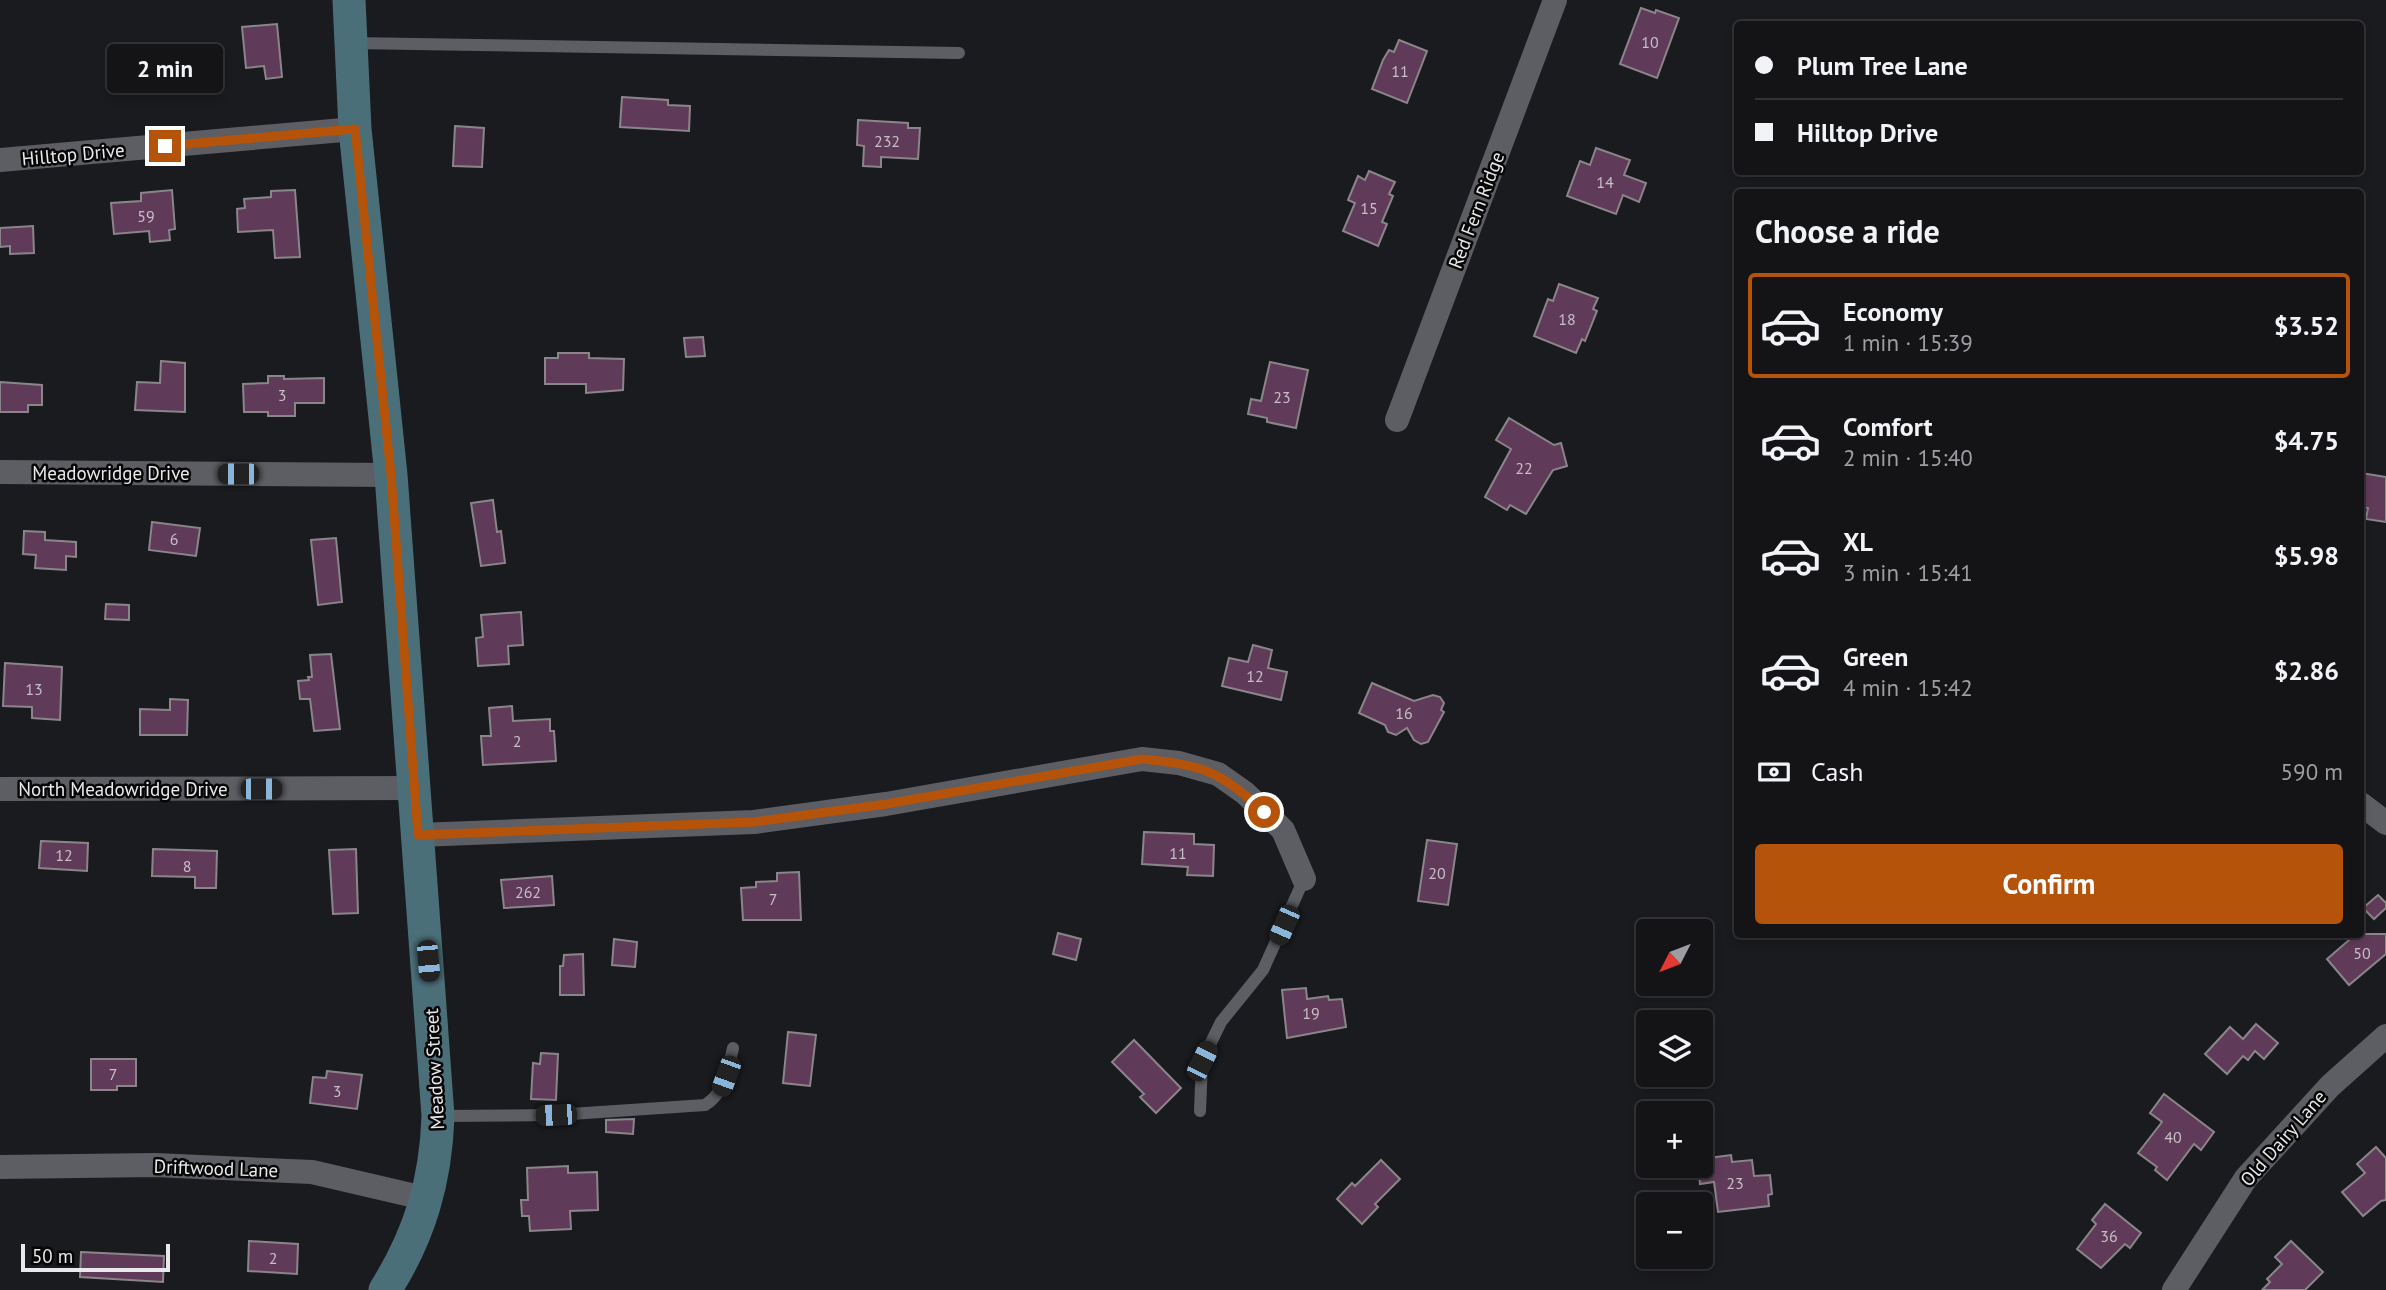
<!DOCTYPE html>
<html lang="en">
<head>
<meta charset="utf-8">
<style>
  body { margin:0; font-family:"PT Sans",sans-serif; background:#212124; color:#f1f3f6; height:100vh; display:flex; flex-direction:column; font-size:26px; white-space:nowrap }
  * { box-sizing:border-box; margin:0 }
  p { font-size:23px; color:#9d9ea1 }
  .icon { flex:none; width:38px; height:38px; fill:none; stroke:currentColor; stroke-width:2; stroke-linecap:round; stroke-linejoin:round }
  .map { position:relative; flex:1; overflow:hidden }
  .side { position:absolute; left:1734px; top:189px; width:630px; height:749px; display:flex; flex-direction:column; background:#141417; border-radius:7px; box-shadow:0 4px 10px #0003,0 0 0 2px #333336 }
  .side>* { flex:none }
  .banner { position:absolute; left:1734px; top:21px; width:630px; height:154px; border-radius:7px; box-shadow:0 4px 10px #0003,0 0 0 2px #333336; display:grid; align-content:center; height:154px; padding:0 21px; background:#141417 }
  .needle { width:46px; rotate:228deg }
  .fabs { position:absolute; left:1636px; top:919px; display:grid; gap:14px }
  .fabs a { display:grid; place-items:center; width:77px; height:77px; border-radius:7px; background:#141417; box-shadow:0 4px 10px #0003,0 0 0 2px #333336; font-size:35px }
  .scale { position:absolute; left:21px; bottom:18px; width:149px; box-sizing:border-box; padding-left:7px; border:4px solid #e9e9ec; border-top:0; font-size:19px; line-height:24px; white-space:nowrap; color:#e9e9ec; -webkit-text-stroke:5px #060607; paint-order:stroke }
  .end { position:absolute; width:32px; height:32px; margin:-16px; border:9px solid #b45309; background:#fff; box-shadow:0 0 0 4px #fff }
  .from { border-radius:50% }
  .bubble { position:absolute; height:49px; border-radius:7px; background:#141417; box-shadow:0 4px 10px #0003,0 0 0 2px #333336; font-size:23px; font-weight:800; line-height:49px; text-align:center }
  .car { position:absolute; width:21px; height:42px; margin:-21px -10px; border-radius:9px; box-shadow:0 0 5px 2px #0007; background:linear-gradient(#222 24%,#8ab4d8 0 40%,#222 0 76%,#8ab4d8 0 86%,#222 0) }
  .banner b { display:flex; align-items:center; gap:24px; height:66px; font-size:26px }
  .banner b+b { border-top:2px solid #333336 }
  .banner i { width:18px; height:18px; background:#f1f3f6 }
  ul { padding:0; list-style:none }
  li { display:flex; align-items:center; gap:21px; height:105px; margin:0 14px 10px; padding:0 7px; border:4px solid transparent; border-radius:7px }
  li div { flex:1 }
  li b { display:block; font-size:26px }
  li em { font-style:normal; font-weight:800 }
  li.on { border-color:#b45309 }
  li>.icon { width:63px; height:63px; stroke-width:1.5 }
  h2 { padding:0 21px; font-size:32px; line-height:84px }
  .pay { display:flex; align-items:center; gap:18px; height:77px; padding:0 21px; font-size:26px }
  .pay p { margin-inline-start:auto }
  .button { display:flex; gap:14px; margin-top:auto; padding:14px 21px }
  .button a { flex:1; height:80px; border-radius:7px; background:#b45309; color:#fff; font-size:28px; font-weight:800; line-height:80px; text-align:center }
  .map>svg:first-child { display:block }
  .building { fill:#603b59; stroke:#8a8589; stroke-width:2 }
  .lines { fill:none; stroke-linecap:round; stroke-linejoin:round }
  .lane { stroke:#5d5e63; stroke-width:12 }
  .street { stroke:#5d5e63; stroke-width:24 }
  .secondary { stroke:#4b6f79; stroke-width:33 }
  .route { stroke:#b45309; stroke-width:9 }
  .labels { text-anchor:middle; stroke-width:5; stroke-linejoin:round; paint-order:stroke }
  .number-label { font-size:16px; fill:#c7bec7 }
  .street-label { font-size:19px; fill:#e9e9ec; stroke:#060607 }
</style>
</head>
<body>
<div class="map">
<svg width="2386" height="1290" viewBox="0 0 2386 1290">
  <rect width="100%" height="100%" fill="#1a1b1f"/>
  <g class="building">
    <polygon points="1641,8 1655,13 1656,10 1679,18 1657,78 1620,64"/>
    <polygon points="277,24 282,77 266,79 264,66 246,68 242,27"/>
    <polygon points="1399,40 1427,51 1407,103 1372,89 1383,60 1389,50 1394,52"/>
    <polygon points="159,53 164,90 128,92 125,64 141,63 140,54"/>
    <polygon points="622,97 668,100 668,105 690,106 689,131 620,127"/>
    <polygon points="858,120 908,123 908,128 920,128 918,159 881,157 881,167 863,166 864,146 857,145"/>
    <polygon points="455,126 484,128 482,167 453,166"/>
    <polygon points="1596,148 1630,160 1624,175 1646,183 1639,202 1623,195 1616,214 1567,196 1580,161 1590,165"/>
    <polygon points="1369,171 1395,182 1389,194 1393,196 1382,222 1387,224 1378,246 1343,231 1355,203 1348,200 1358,176 1365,180"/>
    <polygon points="172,190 175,229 169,230 170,240 150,242 149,231 114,234 111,203 141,201 141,193"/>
    <polygon points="295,190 300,257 275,258 273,230 238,232 237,209 245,208 244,199 271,197 271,191"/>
    <polygon points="33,226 34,253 10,254 10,246 0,247 0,228"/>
    <polygon points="1559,284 1598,298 1593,309 1597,311 1585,341 1582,339 1576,353 1534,336 1548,299 1553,301"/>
    <polygon points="703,337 705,356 686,357 684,338"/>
    <polygon points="558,353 589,353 589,358 624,359 623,390 586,393 586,384 545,384 545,358 558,358"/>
    <polygon points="161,361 185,363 185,412 135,410 137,382 160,383"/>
    <polygon points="1270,362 1308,370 1296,428 1267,422 1267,418 1248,414 1251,399 1261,401"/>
    <polygon points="268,376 284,376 284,379 324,378 324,403 295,403 295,416 268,416 268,412 244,412 243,384 268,383"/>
    <polygon points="0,382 42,385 42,405 28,405 28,412 0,412"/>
    <polygon points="1509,418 1554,445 1561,443 1567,466 1553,470 1526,514 1510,505 1507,510 1485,497 1511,449 1496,440"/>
    <polygon points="2361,473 2386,477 2386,522 2366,519 2368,508 2361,507"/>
    <polygon points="493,500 497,532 501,531 505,563 481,566 471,503"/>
    <polygon points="152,522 200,528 196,556 149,550"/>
    <polygon points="24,531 45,532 45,540 76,542 76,557 66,556 66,570 35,568 36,555 23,554"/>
    <polygon points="336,538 342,602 318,605 311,540"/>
    <polygon points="106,604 129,605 129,620 105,619"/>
    <polygon points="521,612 523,645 508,646 509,664 478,666 476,638 483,637 481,615"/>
    <polygon points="1253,645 1272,650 1268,668 1287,672 1281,700 1222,686 1229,658 1248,662"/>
    <polygon points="331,654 340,729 314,731 310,699 300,699 298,681 309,680 308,677 312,677 310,655"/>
    <polygon points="5,663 62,667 60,720 32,718 32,707 3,706"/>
    <polygon points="1372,683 1414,701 1433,695 1440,697 1444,703 1441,710 1444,712 1428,742 1421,744 1414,740 1407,728 1396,735 1388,732 1385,725 1359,713"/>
    <polygon points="170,699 188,700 187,735 140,735 140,709 170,710"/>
    <polygon points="512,706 513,721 550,719 550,731 554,731 556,761 483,765 481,736 491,736 489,708"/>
    <polygon points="1144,832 1194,834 1194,844 1214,845 1213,876 1187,875 1188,867 1142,864"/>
    <polygon points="1427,840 1457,844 1448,905 1418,901"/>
    <polygon points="41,841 88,843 87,871 39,868"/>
    <polygon points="153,849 217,851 216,888 195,888 195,877 152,876"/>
    <polygon points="356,849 358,913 333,914 329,850"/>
    <polygon points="799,872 801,920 743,920 741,888 756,887 756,882 777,881 777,873"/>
    <polygon points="552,876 554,905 504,908 501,880"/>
    <polygon points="2378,895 2386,903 2386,908 2374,919 2363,908"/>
    <polygon points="1058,933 1081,939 1076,960 1053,954"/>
    <polygon points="2356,934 2386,934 2386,954 2349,985 2327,959"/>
    <polygon points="614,939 637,942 635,967 612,965"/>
    <polygon points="583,954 584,995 560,995 560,966 563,966 564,955"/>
    <polygon points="1306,988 1307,999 1328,996 1329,1000 1342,999 1346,1027 1287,1038 1282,990"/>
    <polygon points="2256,1024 2278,1043 2264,1059 2255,1051 2248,1060 2243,1056 2227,1074 2205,1054 2230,1027 2243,1039"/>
    <polygon points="788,1032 816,1035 810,1086 783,1083"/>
    <polygon points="1134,1040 1181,1088 1156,1113 1140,1097 1144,1094 1112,1062"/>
    <polygon points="541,1053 558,1054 556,1100 531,1099 533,1063 540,1064"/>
    <polygon points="91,1059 136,1059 136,1086 117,1086 117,1090 91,1090"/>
    <polygon points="327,1071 362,1075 357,1109 310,1103 313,1077 326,1078"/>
    <polygon points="2164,1094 2214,1132 2201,1150 2194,1144 2167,1180 2155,1170 2157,1167 2138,1153 2162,1122 2150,1113"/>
    <polygon points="634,1119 633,1134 606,1132 606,1120"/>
    <polygon points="2376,1147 2386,1158 2386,1200 2381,1201 2363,1216 2342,1192 2365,1173 2357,1164"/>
    <polygon points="1731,1155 1732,1162 1752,1160 1754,1176 1770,1175 1772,1194 1768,1195 1769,1206 1718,1212 1714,1182 1700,1184 1698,1166 1701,1166 1701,1159"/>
    <polygon points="1381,1160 1400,1179 1375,1204 1378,1207 1362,1224 1337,1199 1352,1183 1355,1186"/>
    <polygon points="568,1166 568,1173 597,1172 598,1210 570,1211 571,1229 530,1231 529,1216 522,1216 521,1200 528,1200 527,1168"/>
    <polygon points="2105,1204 2141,1233 2130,1248 2125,1244 2101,1268 2077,1249 2096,1224 2092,1220"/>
    <polygon points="249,1241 298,1244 297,1274 248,1271"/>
    <polygon points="2291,1241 2323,1272 2305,1290 2262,1290 2270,1282 2267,1279 2282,1264 2275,1257"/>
    <polygon points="81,1252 164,1256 163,1282 80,1277"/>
  </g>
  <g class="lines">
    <g class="lane">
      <polyline points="352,43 959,53"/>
      <polyline points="1200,1111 1202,1061 1221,1022 1263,970 1304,879"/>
      <path d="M439 1116 556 1115 705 1105C725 1093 728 1069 733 1048"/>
    </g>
    <g class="street">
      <polyline points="0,160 355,129"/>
      <polyline points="1397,420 1555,0"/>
      <polyline points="0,472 391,475"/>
      <polyline points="0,789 413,788"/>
      <polyline points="2361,804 2386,823"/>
      <polyline points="418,835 754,822 886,804 1142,759 1179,763 1218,774 1245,793 1283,830 1304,879"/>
      <polyline points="0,1167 155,1165 312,1172 428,1199"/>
      <polyline points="2174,1290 2246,1178 2330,1086 2386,1036"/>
    </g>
    <path class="secondary" d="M349 0 355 129 391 475 438 1116C436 1180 420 1235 385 1290"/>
  </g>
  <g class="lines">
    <path class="route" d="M165 146 355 129 391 475 418 835 754 822 886 804 1142 759C1201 765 1220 770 1264 812"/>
  </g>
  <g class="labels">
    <g class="number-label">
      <text x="1650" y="48">10</text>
      <text x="1400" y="77">11</text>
      <text x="887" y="147">232</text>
      <text x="1605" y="188">14</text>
      <text x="1369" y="214">15</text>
      <text x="146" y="222">59</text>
      <text x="1567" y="325">18</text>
      <text x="282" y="401">3</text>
      <text x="1282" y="403">23</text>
      <text x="1524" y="474">22</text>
      <text x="174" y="545">6</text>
      <text x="1255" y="682">12</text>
      <text x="34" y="695">13</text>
      <text x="1404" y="719">16</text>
      <text x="517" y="747">2</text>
      <text x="1178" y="859">11</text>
      <text x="64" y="861">12</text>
      <text x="187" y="872">8</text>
      <text x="1437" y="879">20</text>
      <text x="528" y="898">262</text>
      <text x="773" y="905">7</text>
      <text x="2362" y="959">50</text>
      <text x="1311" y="1019">19</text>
      <text x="113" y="1080">7</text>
      <text x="337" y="1097">3</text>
      <text x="2173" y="1143">40</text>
      <text x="1735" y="1189">23</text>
      <text x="2109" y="1242">36</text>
      <text x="273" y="1264">2</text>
    </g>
    <g class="street-label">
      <text transform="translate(73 154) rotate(-5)" y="7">Hilltop Drive</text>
      <text transform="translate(1476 210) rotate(-69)" y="7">Red Fern Ridge</text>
      <text x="111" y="480">Meadowridge Drive</text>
      <text x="123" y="796">North Meadowridge Drive</text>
      <text transform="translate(434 1069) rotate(-93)" y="7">Meadow Street</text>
      <text transform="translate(2283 1138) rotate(-49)" y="7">Old Dairy Lane</text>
      <text transform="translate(216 1168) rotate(2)" y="7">Driftwood Lane</text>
    </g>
  </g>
</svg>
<div class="fabs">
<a><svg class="needle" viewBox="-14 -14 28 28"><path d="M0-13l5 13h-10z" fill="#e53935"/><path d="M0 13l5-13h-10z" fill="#9d9ea1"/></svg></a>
<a><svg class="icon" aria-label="layers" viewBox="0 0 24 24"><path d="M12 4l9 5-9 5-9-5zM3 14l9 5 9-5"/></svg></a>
<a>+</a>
<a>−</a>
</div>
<div class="scale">50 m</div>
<i class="end from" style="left:1264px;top:812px"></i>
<i class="end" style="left:165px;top:146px"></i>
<div class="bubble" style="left:107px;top:44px;width:116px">2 min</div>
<i class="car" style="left:238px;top:474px;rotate:270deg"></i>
<i class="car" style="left:261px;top:789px;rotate:90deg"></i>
<i class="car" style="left:1284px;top:925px;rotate:204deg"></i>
<i class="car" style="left:428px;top:961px;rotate:175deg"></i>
<i class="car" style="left:1202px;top:1061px;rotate:26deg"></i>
<i class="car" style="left:726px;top:1076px;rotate:200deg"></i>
<i class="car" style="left:556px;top:1115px;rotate:268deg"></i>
<div class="banner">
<b><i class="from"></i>Plum Tree Lane</b>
<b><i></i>Hilltop Drive</b>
</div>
<section class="side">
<h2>Choose a ride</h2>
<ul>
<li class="on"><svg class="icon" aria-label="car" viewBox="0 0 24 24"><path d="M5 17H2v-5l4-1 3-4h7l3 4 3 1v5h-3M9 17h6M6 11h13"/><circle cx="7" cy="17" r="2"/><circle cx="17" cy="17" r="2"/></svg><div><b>Economy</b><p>1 min · 15:39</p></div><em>$3.52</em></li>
<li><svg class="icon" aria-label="car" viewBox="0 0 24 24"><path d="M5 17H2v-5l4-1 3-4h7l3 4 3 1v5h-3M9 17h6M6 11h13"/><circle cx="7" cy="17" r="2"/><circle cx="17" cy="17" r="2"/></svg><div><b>Comfort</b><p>2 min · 15:40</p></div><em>$4.75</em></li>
<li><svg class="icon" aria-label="car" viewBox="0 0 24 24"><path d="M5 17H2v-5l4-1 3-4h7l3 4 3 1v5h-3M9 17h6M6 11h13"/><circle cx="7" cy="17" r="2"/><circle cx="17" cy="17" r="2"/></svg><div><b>XL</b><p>3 min · 15:41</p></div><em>$5.98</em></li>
<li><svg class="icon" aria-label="car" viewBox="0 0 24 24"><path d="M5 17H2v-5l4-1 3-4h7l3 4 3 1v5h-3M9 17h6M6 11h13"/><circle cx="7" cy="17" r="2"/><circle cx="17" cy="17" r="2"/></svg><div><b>Green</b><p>4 min · 15:42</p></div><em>$2.86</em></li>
</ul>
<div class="pay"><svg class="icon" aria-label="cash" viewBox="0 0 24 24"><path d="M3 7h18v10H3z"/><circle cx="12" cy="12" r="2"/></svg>Cash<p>590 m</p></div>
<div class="button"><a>Confirm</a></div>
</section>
</div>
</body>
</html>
